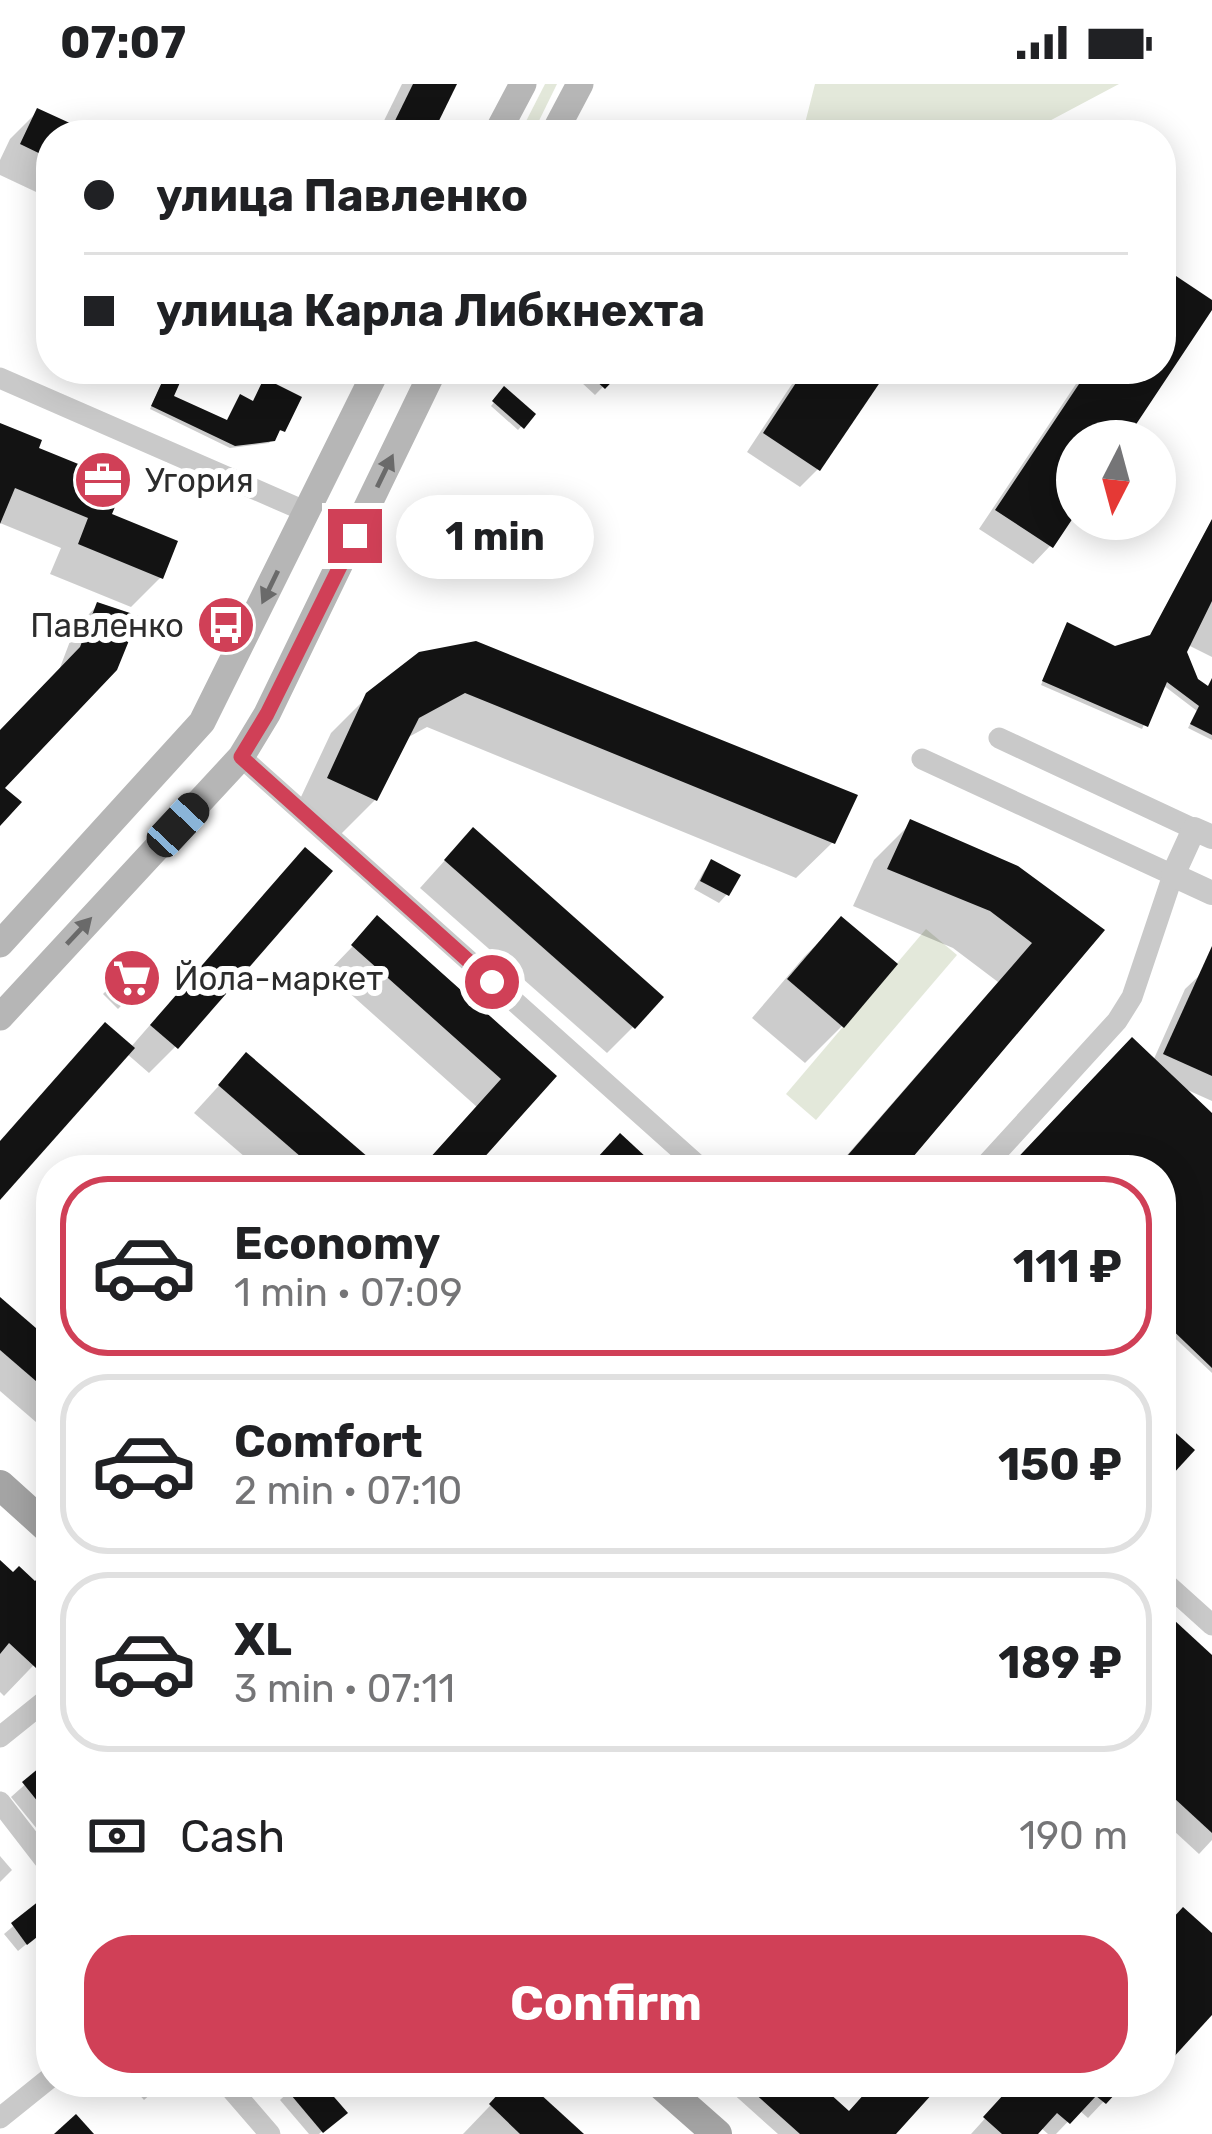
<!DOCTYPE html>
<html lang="en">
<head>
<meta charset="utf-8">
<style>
  body { margin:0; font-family:Rubik,sans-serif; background:#f6f6f6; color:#202124; height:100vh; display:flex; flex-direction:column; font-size:45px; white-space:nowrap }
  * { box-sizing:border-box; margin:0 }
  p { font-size:39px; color:#757577 }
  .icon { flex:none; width:66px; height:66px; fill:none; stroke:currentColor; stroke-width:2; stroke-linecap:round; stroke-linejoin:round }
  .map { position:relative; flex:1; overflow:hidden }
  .drawer { position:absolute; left:36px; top:1071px; width:1140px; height:942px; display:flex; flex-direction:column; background:#fff; border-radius:48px; box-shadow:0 6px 30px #0003 }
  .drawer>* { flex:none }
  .hud { position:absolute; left:36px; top:36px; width:1140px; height:264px; border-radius:48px; box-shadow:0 6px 30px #0003; display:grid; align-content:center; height:264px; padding:0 48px; background:#fff }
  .needle { width:78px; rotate:186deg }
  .buttons { position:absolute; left:1056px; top:336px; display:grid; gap:24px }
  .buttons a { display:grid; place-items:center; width:120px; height:120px; border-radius:50%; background:#fff; box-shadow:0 6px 30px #0003; font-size:60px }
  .end { position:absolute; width:54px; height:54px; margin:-27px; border:15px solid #d04057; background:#fff; box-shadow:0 0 0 6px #fff }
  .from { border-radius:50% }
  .bubble { position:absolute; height:84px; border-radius:42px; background:#fff; box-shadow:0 6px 30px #0003; font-size:39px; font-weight:700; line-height:84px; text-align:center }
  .car { position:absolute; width:36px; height:72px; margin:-36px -18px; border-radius:15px; box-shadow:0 0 9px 3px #0007; background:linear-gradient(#222 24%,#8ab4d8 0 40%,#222 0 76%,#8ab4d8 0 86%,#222 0) }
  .hud b { display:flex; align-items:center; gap:42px; height:114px; font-size:45px }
  .hud b+b { border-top:3px solid #e0e0e0 }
  .hud i { width:30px; height:30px; background:#202124 }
  ul { padding:21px 0 0; list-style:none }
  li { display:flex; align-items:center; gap:36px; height:180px; margin:0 24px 18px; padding:0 24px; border:6px solid #e0e0e0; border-radius:48px }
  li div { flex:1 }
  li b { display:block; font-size:45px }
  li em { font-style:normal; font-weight:700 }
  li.current { border-color:#d04057 }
  li>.icon { width:108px; height:108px; stroke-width:1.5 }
  .pay { display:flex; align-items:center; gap:30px; height:132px; padding:0 48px; font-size:45px }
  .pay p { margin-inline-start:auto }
  .cta { display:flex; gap:24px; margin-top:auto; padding:24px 48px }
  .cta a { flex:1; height:138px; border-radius:48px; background:#d04057; color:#fff; font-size:48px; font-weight:700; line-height:138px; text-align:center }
  .status { display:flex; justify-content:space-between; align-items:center; height:84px; padding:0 60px; background:#fff; direction:ltr }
  .status svg { height:33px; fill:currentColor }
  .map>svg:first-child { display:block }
  .green { fill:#e3e8da }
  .shadow { fill:#0003 }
  .building { fill:#131313 }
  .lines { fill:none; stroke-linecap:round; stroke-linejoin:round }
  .minor { stroke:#c9c9c9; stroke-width:21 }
  .tertiary { stroke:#c9c9c9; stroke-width:24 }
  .secondary { stroke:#b6b6b6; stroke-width:27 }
  .primary { stroke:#a4a4a4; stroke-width:30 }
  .oneway { fill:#6a6a6a }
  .route { stroke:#d04057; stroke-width:15 }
  .labels { text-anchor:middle; stroke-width:12; stroke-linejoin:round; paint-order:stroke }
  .poi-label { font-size:33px; fill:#2c2c2c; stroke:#fff; text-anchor:start }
</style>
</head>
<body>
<div class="status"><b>07:07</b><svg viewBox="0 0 49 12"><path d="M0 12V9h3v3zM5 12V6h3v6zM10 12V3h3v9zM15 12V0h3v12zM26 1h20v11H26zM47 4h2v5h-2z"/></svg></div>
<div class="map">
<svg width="1212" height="2050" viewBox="0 0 1212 2050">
  <rect width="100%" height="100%" fill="#fff"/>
  <g class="green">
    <polygon points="545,0 557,0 532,51 519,51"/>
    <polygon points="815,0 1119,0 1023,51 970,51 894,45 891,51 802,51"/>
    <polygon points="926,845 957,871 816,1036 786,1010"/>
  </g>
  <g class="shadow">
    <polygon points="402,0 454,0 429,51 377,51"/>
    <polygon points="38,27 89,51 51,51 51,115 0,91 0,76 10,55"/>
    <polygon points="1161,186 1212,221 1121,357 1077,357 1077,423 1050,462 1033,480 979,445 1086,285 1161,285"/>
    <polygon points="168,285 183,285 170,313 226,339 253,320 282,346 276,348 269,359 230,364 150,325"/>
    <polygon points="197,285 223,285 217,294"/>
    <polygon points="567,285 620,285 595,311"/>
    <polygon points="802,285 885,285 818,385 800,403 747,368"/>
    <polygon points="504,307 532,330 518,346 491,322"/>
    <polygon points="0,342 108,431 161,493 131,523 50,490 61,464 0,439"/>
    <polygon points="1212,436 1212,573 1180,557 1196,597 1212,605 1212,656 1188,644 1197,627 1163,601 1142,645 1041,601 1064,546 1115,565 1149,554"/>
    <polygon points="98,521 135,534 0,705 0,738 0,649 58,589 75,544"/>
    <polygon points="421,570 833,758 796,794 427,643 405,655 375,716 339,752 293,730 331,649 368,612"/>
    <polygon points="911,739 1101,847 898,1086 834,1086 998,898 953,864 853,822 874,776"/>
    <polygon points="305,767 329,788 175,963 149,989 126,969 0,1111 0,1058 130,964 279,793"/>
    <polygon points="447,774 633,943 607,969 420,804"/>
    <polygon points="712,779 727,810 719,819 694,805 704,787"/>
    <polygon points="378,836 553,992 469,1086 420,1086 477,1023 327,889"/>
    <polygon points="841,836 842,942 805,979 752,934 804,873"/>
    <polygon points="136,876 151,891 118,925 103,910"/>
    <polygon points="1203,888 1212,892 1212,1017 1183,1004 1212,1033 1212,1289 1161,1241 1161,1086 1010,1086 1153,977 1185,905"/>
    <polygon points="246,972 374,1086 260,1086 194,1029"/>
    <polygon points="140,1072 156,1086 127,1086"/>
    <polygon points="0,1217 51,1261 51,1351 0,1307"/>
    <polygon points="0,1480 13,1492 51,1506 51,1563 4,1612 0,1608"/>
    <polygon points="1161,1528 1212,1575 1212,1756 1199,1770 1161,1735"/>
    <polygon points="46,1682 51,1688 51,1752 46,1756 11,1713"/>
    <polygon points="0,1772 12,1786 0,1798"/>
    <polygon points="43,1817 51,1827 51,1858 44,1863 36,1852 18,1867 4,1850"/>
    <polygon points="51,1942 51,1971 36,1956"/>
    <polygon points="128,1998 164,1998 144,2016"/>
    <polygon points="299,1998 317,1998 335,2036 319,2050 309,2050 280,2016"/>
    <polygon points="513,1998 522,1998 580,2050 463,2050"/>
    <polygon points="720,1998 812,1998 848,2031 878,1998 939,1998 892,2050 778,2050"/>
    <polygon points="1018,1998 1122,1998 1088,2034 1079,2026 1056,2050 1048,2050 1040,2043 1034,2050 971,2050"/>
  </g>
  <g class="building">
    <polygon points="413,0 457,0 432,51 388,51"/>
    <polygon points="37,24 96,51 51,51 51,75 20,60"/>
    <polygon points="1161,182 1212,216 1212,226 1125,357 1077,357 1077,428 1053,464 995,426 1089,285 1161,285"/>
    <polygon points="168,285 186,285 174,312 227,336 240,310 253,317 264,294 302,313 285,348 280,346 275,357 235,362 151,322"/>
    <polygon points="583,285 624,285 605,305"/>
    <polygon points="805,285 889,285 820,387 763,349"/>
    <polygon points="504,302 536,330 524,345 492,317"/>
    <polygon points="0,339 42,356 39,364 125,399 112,430 178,457 163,495 78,460 88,434 15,404 0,440"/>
    <polygon points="1212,435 1212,517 1187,568 1198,595 1208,602 1212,594 1212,651 1190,640 1199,622 1167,598 1148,643 1042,597 1067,538 1115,562 1150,551"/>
    <polygon points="97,518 139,532 117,586 5,704 22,718 0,742 0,646 80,563"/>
    <polygon points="476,557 858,711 835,760 465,609 419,634 377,717 327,694 366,609 419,568"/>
    <polygon points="910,735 1018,782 1105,846 902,1086 835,1086 1032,859 990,827 887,785"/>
    <polygon points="473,743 664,913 635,945 444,776"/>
    <polygon points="305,763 333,787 178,965 150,941"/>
    <polygon points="711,775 741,791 729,812 700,797"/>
    <polygon points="377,831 557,992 473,1086 419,1086 501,995 351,861"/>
    <polygon points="841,832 898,880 844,944 787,895"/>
    <polygon points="1212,862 1212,992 1163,970"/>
    <polygon points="136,872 155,891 128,919 109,900"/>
    <polygon points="105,938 135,964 0,1116 0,1057"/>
    <polygon points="1132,953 1212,1029 1212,1284 1161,1235 1161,1086 1006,1086"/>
    <polygon points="246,968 383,1086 316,1086 218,1001"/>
    <polygon points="620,1049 648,1075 638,1086 586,1086"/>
    <polygon points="0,1213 51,1257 51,1310 0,1266"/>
    <polygon points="1161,1336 1195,1366 1161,1403"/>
    <polygon points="0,1476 13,1488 19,1482 35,1497 40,1492 51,1502 51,1567 36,1584 9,1559 0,1570"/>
    <polygon points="1161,1524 1212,1571 1212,1749 1161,1702"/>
    <polygon points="51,1674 51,1734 22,1698"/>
    <polygon points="44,1813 51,1822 51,1842 27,1861 11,1839"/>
    <polygon points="1183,1823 1212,1849 1212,1931 1161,1987 1161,1847"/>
    <polygon points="294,1998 321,1998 348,2029 323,2049 286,2005"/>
    <polygon points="509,1998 527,1998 584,2050 520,2050 489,2020"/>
    <polygon points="742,1998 817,1998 849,2027 875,1998 943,1998 896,2050 800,2050"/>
    <polygon points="1015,1998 1126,1998 1106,2020 1096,2012 1070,2040 1057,2029 1038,2050 1002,2050 983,2033"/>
    <polygon points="76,2030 94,2050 54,2050"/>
  </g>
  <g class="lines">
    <g class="minor">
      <polyline points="0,294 307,428"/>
      <polyline points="999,654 1194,745"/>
      <polyline points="241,673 703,1086"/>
      <polyline points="922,675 1173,791 1132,913 1117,937 981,1086"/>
      <polyline points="1161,1495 1212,1541"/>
      <polyline points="0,1653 51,1612"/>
      <polyline points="0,1718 51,1784"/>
      <polyline points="225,1998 270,2050"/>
      <polyline points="0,2034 51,1993"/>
    </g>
    <polyline class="tertiary" points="1212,753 1194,745 1173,791 1212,809"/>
    <g class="secondary">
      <polyline points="496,51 523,0"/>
      <polyline points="553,51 580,0"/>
      <polyline points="0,860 202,638 377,285"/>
      <polyline points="0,933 241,673 267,630 434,285"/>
    </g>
    <g class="primary">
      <polyline points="0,1401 51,1447"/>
      <polyline points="658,1998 717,2050"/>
    </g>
  </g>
  <defs><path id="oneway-solid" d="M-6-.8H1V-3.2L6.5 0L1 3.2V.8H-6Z" transform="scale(3)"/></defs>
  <g class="oneway">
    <use href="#oneway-solid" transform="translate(385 387) rotate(-64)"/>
    <use href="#oneway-solid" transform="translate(270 503) rotate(116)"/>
    <use href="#oneway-solid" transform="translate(79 847) rotate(-47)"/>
  </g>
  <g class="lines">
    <polyline class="route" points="355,452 267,630 241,673 492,898"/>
  </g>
  <defs>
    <symbol id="office-disc" viewBox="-11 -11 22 22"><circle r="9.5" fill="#d04057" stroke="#fff"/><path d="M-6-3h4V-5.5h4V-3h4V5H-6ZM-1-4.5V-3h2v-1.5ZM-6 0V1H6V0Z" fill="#fff"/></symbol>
    <symbol id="bus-disc" viewBox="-11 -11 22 22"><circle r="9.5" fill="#d04057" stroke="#fff"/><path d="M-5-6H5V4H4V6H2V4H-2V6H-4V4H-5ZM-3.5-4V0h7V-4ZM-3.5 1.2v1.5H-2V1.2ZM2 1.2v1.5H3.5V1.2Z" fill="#fff"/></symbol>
    <symbol id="supermarket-disc" viewBox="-11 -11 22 22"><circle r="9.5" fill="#d04057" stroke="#fff"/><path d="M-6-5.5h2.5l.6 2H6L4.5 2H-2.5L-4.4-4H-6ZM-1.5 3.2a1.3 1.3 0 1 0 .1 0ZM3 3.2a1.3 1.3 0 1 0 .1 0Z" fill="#fff"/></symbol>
  </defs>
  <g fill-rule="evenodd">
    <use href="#office-disc" x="70" y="363" width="66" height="66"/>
    <use href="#bus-disc" x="193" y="508" width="66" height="66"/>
    <use href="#supermarket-disc" x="99" y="861" width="66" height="66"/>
  </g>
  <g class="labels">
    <g class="poi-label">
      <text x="145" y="408">Угория</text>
      <text x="184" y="553" text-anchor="end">Павленко</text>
      <text x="174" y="906">Йола-маркет</text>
    </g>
  </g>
</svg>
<div class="buttons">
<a><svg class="needle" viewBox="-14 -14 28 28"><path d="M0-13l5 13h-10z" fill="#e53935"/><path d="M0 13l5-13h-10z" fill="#757577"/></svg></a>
</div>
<i class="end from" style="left:492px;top:898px"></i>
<i class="end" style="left:355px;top:452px"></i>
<div class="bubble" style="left:396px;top:411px;width:198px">1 min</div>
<i class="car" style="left:178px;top:741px;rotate:43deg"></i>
<div class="hud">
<b><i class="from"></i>улица Павленко</b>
<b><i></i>улица Карла Либкнехта</b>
</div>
<section class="drawer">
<ul>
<li class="current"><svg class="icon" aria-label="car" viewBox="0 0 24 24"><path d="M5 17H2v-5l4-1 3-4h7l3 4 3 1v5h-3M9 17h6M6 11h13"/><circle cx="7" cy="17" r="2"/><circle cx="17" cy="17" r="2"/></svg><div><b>Economy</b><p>1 min · 07:09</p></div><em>111 ₽</em></li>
<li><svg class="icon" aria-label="car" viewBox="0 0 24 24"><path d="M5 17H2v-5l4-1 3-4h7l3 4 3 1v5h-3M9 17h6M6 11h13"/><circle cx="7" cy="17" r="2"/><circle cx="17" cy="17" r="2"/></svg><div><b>Comfort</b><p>2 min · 07:10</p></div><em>150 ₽</em></li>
<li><svg class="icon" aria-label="car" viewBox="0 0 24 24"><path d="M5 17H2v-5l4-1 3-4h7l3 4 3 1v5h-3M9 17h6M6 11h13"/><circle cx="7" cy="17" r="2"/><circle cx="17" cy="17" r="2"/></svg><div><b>XL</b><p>3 min · 07:11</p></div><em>189 ₽</em></li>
</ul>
<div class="pay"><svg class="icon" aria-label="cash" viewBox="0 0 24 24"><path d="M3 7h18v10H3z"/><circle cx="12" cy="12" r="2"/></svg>Cash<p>190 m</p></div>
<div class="cta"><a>Confirm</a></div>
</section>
</div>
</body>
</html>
